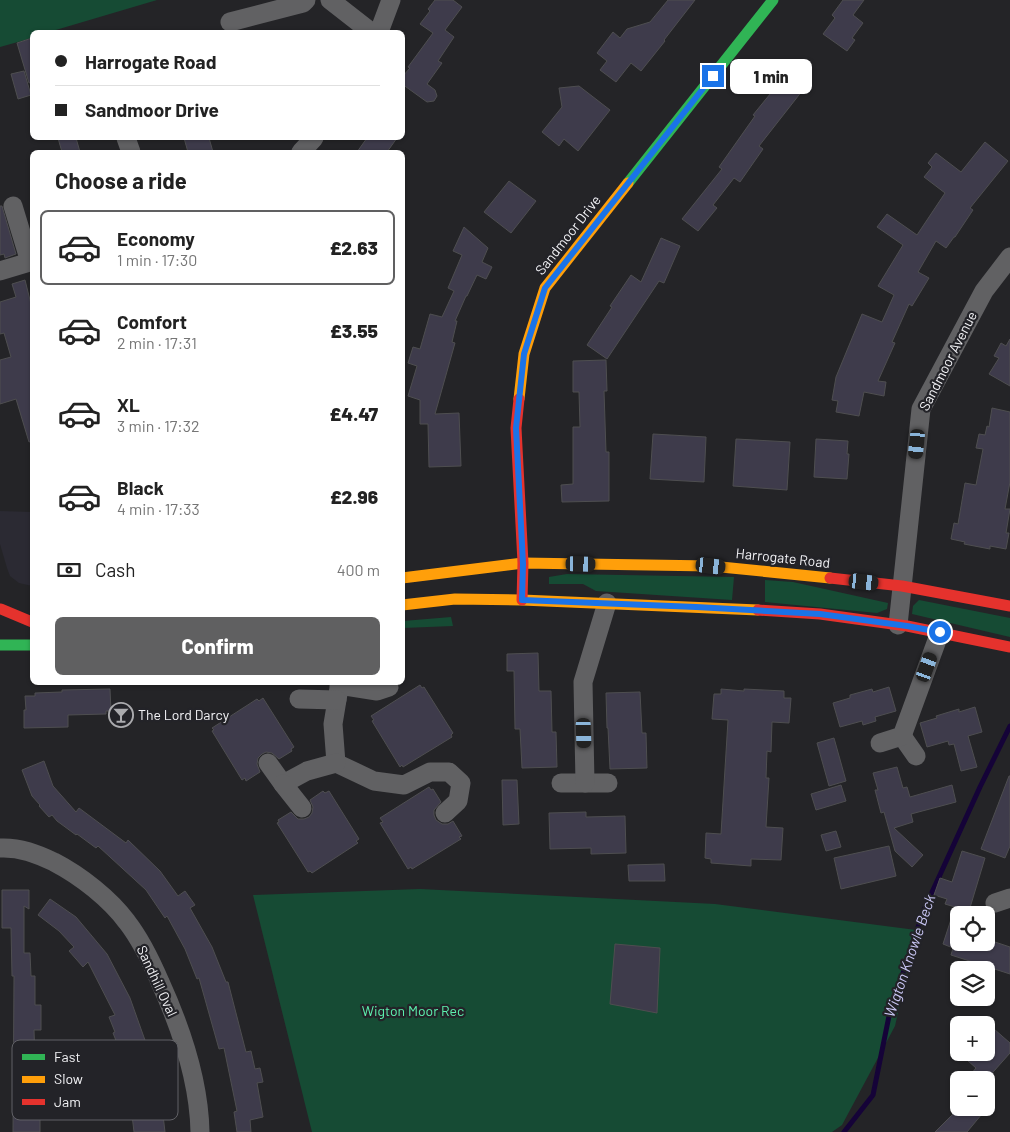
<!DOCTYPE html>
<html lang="en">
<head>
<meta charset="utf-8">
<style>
  body { margin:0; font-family:Barlow,sans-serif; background:#f2f2f2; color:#222; height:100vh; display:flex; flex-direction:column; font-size:19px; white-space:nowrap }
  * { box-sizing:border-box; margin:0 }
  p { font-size:16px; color:#767676 }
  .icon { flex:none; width:28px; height:28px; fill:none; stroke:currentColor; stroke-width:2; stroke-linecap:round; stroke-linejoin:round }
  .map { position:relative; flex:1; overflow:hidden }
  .panel { position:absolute; left:30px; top:150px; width:375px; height:535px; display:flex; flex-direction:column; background:#fff; border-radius:8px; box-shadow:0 1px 4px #0004 }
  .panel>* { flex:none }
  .guide { position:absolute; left:30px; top:30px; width:375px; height:110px; border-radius:8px; box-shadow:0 1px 4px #0004; display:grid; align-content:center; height:110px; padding:0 25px; background:#fff }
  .tools { position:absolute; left:950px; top:906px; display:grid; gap:10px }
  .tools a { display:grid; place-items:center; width:45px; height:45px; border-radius:8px; background:#fff; box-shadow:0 1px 4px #0004; font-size:25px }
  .end { position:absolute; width:22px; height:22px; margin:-11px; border:6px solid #1a73e8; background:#fff; box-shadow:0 0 0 2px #fff }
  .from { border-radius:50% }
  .bubble { position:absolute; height:35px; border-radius:8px; background:#fff; box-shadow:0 1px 4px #0004; font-size:16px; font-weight:800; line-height:35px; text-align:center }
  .car { position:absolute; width:15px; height:30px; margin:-15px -8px; border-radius:6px; box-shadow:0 0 4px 1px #0007; background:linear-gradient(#222 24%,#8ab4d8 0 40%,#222 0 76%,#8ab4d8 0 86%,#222 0) }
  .guide b { display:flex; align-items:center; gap:18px; height:48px; font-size:19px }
  .guide b+b { border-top:1px solid #e0e0e0 }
  .guide i { width:12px; height:12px; background:#222 }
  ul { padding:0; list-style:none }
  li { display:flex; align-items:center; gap:15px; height:75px; margin:0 10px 8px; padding:0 15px; border:2px solid transparent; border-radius:8px }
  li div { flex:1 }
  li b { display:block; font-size:19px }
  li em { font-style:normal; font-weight:800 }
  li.on { border-color:#606061 }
  li>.icon { width:45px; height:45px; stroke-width:1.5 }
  h2 { padding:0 25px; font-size:22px; line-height:60px }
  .pay { display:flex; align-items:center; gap:12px; height:55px; padding:0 25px; font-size:19px }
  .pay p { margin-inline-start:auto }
  .cta { display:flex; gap:10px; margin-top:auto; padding:10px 25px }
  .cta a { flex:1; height:58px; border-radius:8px; background:#606061; color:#fff; font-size:20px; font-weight:800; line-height:58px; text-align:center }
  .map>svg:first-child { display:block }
  .built { fill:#2b2a33 }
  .green { fill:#164b34 }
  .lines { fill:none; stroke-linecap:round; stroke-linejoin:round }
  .stream { stroke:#150338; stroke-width:5 }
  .building { fill:#3e3b4b; stroke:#4e4e50 }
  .street { stroke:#616163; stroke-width:19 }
  .fast { stroke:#30b455; stroke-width:11 }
  .slow { stroke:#ff9f0a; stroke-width:11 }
  .jam { stroke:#e5322d; stroke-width:11 }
  .route { stroke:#1a73e8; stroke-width:6 }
  .labels { text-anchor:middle; stroke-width:4.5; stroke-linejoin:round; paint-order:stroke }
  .street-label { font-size:14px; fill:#f3f3f6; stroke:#232328 }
  .poi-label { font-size:14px; fill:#f3f3f6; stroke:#232328; text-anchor:start }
  .park-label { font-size:14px; fill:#5df1ae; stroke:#232328 }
  .water-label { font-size:15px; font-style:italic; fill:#cbc8f6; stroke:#232328 }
  .key { fill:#232328; stroke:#616166; stroke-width:1 }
  .key-label { font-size:14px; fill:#f3f3f6 }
</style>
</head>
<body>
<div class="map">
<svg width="1010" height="1132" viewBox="0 0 1010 1132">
  <rect width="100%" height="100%" fill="#242427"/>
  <polygon class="built" points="0,511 32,512 32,586 19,583 10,576 7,568 0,544"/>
  <g class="green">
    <polygon points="0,0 157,0 49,32 32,32 32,38 0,47"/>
    <polygon points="567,574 734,577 732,600 596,591 583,584 549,584 549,577"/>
    <polygon points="765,580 793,582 888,603 887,609 877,613 765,602"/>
    <polygon points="919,600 1010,618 1010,637 912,614 913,606"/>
    <polygon points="451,617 453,626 403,628 403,621"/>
    <polygon points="420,889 715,904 916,930 895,1026 842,1125 832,1132 312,1132 253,895"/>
  </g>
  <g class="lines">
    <polyline class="stream" points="844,1132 873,1095 889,1016 923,912 980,787 1010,726"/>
  </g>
  <g class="building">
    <polygon points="435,0 453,0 462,7 445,30 454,37 438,61 442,63 427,84 435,90 437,96 434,101 427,102 402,84 402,77 410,68 408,67 433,33 420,24 430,11 428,9"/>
    <polygon points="668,0 695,0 664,40 665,41 641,71 631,63 616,82 600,70 607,61 597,53 613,32 620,38 627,29 650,22"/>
    <polygon points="843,0 864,0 853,15 863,23 852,38 855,40 847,51 823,34 835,18 832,15"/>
    <polygon points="32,38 32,82 29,83 17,43"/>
    <polygon points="24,71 31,95 18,99 11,74"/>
    <polygon points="788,72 806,86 759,146 763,149 740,182 734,178 713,205 717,208 698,231 682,219 722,169 719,167 755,116 753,115"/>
    <polygon points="579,86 610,110 578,151 564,139 559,146 542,132 562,107 559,88"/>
    <polygon points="58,138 76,138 80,152 62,152"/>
    <polygon points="184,138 209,138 213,152 188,152"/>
    <polygon points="367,138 397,138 387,152 357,152"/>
    <polygon points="985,142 1008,161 970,208 973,210 955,237 954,237 946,248 936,241 918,272 929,278 912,306 909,304 892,342 895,343 878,381 886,382 884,396 864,392 859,416 836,412 838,401 832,400 836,377 862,314 882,322 894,295 878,286 903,245 877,227 887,214 917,235 945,193 924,177 932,167 928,163 936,153 961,172"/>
    <polygon points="509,181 536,201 511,233 484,212"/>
    <polygon points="0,206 2,206 16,254 5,258 4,254 0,255"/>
    <polygon points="464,227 488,248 482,262 492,267 486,279 477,275 467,296 466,296 455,321 457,321 452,342 455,343 435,414 459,413 461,466 429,467 428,424 420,424 420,400 408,396 417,366 408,363 413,347 420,349 430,314 442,317 454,291 448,288 462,255 453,251"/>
    <polygon points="661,238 680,246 664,283 659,281 607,359 587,345 612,307 610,306 631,275 641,282"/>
    <polygon points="25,280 32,308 32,441 29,442 16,399 0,404 0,360 11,357 4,333 0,334 0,302 16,297 12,284"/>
    <polygon points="1010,339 1010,386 989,374 999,358 994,356 1001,343 1006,346"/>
    <polygon points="606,360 607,391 604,391 606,452 609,452 609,501 562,502 561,485 573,484 573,427 580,427 579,392 573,392 573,361"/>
    <polygon points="992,408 1010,412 1010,482 1005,509 1010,509 1006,533 1009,533 1006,549 990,546 990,549 964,544 965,542 951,539 954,523 958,524 965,483 976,485 983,449 976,448 979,434 985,435 987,426 989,427"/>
    <polygon points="653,434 706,437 704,482 650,479"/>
    <polygon points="736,439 790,442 787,490 733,486"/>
    <polygon points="816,439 848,441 847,454 849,454 847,479 814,477"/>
    <polygon points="538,653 539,691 551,691 552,732 556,732 557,767 522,768 520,729 515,729 514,671 507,671 507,654"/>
    <polygon points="420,685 422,688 424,687 453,733 451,735 452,737 403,767 402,765 400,767 372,721 374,720 371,716"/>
    <polygon points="889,687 896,711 875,717 876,721 863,725 862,721 840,727 833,703 850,698 850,695 872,689 873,692"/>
    <polygon points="110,689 111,711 106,711 106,714 68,715 68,727 24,728 24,710 26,710 25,696 35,696 35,693 62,692 62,690"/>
    <polygon points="721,689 744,691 744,689 784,691 784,698 791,698 789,723 772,722 771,752 767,751 766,778 769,778 766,827 783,828 781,860 751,859 751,866 711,863 711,859 705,858 706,833 721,834 728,720 712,719 714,694 721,694"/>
    <polygon points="640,692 642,733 646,733 647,768 610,769 608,728 607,728 606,693"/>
    <polygon points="263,698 294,747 291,749 292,751 279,759 272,753 266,752 262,754 258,758 257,764 260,772 246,781 245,778 242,780 212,731 214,730 212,728 257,699 259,701"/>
    <polygon points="975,707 982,732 968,736 977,767 961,771 954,744 949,745 948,741 927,747 920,723 937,718 936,716 959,709 959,712"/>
    <polygon points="834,738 846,781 829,786 817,743"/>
    <polygon points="44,761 53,786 76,812 79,808 126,843 128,840 160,871 178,896 185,891 195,905 190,908 212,947 226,982 228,982 246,1052 251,1051 255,1069 260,1068 263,1082 257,1083 263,1117 250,1120 251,1132 237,1132 234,1112 237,1111 224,1048 219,1049 199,978 197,979 185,949 167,916 165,918 146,890 98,846 96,848 77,834 76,835 57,821 52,815 49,817 39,806 40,805 32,796 22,770"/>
    <polygon points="897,767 903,788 907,787 910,797 952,785 956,802 911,814 913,822 894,828 923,855 912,867 895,851 884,812 881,813 875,790 878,790 873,773"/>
    <polygon points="1009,776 1010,776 1010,846 1005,858 981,849"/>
    <polygon points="502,780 517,780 519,824 503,825"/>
    <polygon points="841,785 846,801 816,810 811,794"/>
    <polygon points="429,787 431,790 433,789 441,802 434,810 434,815 436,820 442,824 448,824 453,821 462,836 459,837 461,839 412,869 411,867 408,869 380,823 383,822 380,818"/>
    <polygon points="323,791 325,793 329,791 359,839 356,841 358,843 312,873 310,871 308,872 277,823 279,822 278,820 291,812 298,819 304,819 309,817 312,813 313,807 310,800"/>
    <polygon points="586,812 586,817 625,816 626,853 591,854 591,848 550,849 549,813"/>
    <polygon points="836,831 841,847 826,851 821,835"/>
    <polygon points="889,846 896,876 841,889 834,858"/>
    <polygon points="962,851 985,858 969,911 959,908 959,942 986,942 986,939 1010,947 1010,974 951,955 953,948 943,944 955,907 945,904 947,899 934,895 940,878 952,882"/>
    <polygon points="664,864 665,881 629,881 628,865"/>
    <polygon points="2,890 29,890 29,909 24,906 24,953 30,953 31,976 35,976 35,1005 41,1005 41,1030 34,1030 35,1061 33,1061 34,1113 40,1113 40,1132 13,1132 14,976 12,976 11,928 2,928"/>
    <polygon points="50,899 76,917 107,954 130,998 146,1043 156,1076 163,1115 165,1132 134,1132 132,1115 141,1114 135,1082 125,1046 119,1048 113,1033 115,1032 109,1017 115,1015 88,962 83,967 69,951 74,947 59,931 38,915"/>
    <polygon points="615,944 660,948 657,1013 610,1004"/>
    <polygon points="986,1022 1010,1043 1010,1053 986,1080 966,1080 976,1068 958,1052 986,1052"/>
    <polygon points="959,1108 987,1108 967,1132 935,1132"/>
  </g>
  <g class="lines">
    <g class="street">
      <polyline points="330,0 371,32"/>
      <polyline points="230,22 303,3 306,0"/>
      <polyline points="379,32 391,0"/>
      <polyline points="126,138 131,152"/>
      <polyline points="301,152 314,138"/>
      <polyline points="0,271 30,262 13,206"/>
      <polyline points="898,625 921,409 984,291 1010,257"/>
      <polyline points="340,682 333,724 336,763 374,781 404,785 430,772 449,772 461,783 458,801 445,813"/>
      <polyline points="339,685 377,691 389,687"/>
      <polyline points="299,699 337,700"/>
      <polyline points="902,736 916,756"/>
      <polyline points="880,743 902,736 940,632"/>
      <polyline points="268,763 283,784 307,771 336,763"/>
      <polyline points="561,783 608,783"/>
      <polyline points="585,783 583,682 607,603"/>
      <polyline points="283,784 302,808"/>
      <path d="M0 848C20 847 37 854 54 862 81 876 110 899 127 922 141 940 151 961 160 982 181 1028 199 1081 200 1132"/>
      <polyline points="995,903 1010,898"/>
    </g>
    <g class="fast">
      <polyline points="628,183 773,0"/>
      <polyline points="0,645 32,645"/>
    </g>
    <g class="slow">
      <polyline points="519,399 524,354 545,288 628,183"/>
      <polyline points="402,578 523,563 711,566 830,578"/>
      <polyline points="402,605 455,599 522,600 758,610"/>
    </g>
    <g class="jam">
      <polyline points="519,399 516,428 523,563 522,600"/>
      <polyline points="830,578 902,586 1010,606"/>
      <polyline points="1,609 32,622"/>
      <polyline points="758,610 820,614 907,626 1010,647"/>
    </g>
  </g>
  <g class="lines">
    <polyline class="route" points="713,76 545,288 524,354 516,428 523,564 522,600 696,607 820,614 907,626 940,632"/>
  </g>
  <defs>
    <symbol id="bar-ring" viewBox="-11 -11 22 22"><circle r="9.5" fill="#232328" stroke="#ababae" stroke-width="1.5"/><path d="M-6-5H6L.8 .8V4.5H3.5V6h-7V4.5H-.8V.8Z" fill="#ababae"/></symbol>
  </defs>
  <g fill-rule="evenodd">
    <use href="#bar-ring" x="107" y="701" width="28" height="28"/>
  </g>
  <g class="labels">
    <g class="street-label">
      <text transform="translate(568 235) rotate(-52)" y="5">Sandmoor Drive</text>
      <text transform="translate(948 361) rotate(-63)" y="5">Sandmoor Avenue</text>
      <text transform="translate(783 558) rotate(6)" y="5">Harrogate Road</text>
      <text transform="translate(157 981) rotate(65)" y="5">Sandhill Oval</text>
    </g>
    <g class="poi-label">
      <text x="138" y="720">The Lord Darcy</text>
    </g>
    <g class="park-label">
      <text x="413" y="1016">Wigton Moor Rec</text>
    </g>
    <g class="water-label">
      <text transform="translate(910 956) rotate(-71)" y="5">Wigton Knowle Beck</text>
    </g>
  </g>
  <rect x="12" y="1040" width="166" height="80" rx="8" class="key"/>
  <rect x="22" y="1054" width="23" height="6" fill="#30b455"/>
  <rect x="22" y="1076" width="23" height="7" fill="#ff9f0a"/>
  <rect x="22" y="1099" width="23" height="6" fill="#e5322d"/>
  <g class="key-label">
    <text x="54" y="1062">Fast</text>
    <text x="54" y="1084">Slow</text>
    <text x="54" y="1107">Jam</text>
  </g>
</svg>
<div class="tools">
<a><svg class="icon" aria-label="locate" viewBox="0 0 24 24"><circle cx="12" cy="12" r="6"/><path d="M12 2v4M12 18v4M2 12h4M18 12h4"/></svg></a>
<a><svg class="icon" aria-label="layers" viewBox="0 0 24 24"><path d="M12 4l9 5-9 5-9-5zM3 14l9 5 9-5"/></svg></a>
<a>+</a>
<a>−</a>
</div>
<i class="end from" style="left:940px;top:632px"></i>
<i class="end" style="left:713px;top:76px"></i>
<div class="bubble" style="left:730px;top:59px;width:82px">1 min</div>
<i class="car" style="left:917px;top:444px;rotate:186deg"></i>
<i class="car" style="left:581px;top:564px;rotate:91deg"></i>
<i class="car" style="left:711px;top:566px;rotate:96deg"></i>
<i class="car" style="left:864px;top:582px;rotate:96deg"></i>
<i class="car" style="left:927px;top:667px;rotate:20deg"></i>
<i class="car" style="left:584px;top:733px;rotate:178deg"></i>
<div class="guide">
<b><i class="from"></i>Harrogate Road</b>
<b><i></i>Sandmoor Drive</b>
</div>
<section class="panel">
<h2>Choose a ride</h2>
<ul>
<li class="on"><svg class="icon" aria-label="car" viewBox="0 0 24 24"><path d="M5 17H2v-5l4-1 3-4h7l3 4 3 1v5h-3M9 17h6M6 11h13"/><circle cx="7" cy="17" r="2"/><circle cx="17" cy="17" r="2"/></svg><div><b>Economy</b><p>1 min · 17:30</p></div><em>£2.63</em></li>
<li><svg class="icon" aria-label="car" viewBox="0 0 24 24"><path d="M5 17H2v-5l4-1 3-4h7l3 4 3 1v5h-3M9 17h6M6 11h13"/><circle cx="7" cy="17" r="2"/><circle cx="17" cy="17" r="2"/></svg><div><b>Comfort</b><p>2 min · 17:31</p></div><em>£3.55</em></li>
<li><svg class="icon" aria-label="car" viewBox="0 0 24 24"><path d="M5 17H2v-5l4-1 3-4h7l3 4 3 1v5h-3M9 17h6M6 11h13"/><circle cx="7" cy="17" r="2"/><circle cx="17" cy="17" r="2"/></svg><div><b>XL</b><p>3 min · 17:32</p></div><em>£4.47</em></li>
<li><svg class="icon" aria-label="car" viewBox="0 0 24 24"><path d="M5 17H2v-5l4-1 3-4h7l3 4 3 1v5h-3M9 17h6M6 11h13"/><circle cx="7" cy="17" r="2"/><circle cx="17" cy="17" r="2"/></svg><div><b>Black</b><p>4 min · 17:33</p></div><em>£2.96</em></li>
</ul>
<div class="pay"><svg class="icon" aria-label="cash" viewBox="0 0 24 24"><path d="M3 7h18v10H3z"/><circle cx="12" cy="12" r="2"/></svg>Cash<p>400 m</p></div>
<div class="cta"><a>Confirm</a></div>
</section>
</div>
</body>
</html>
